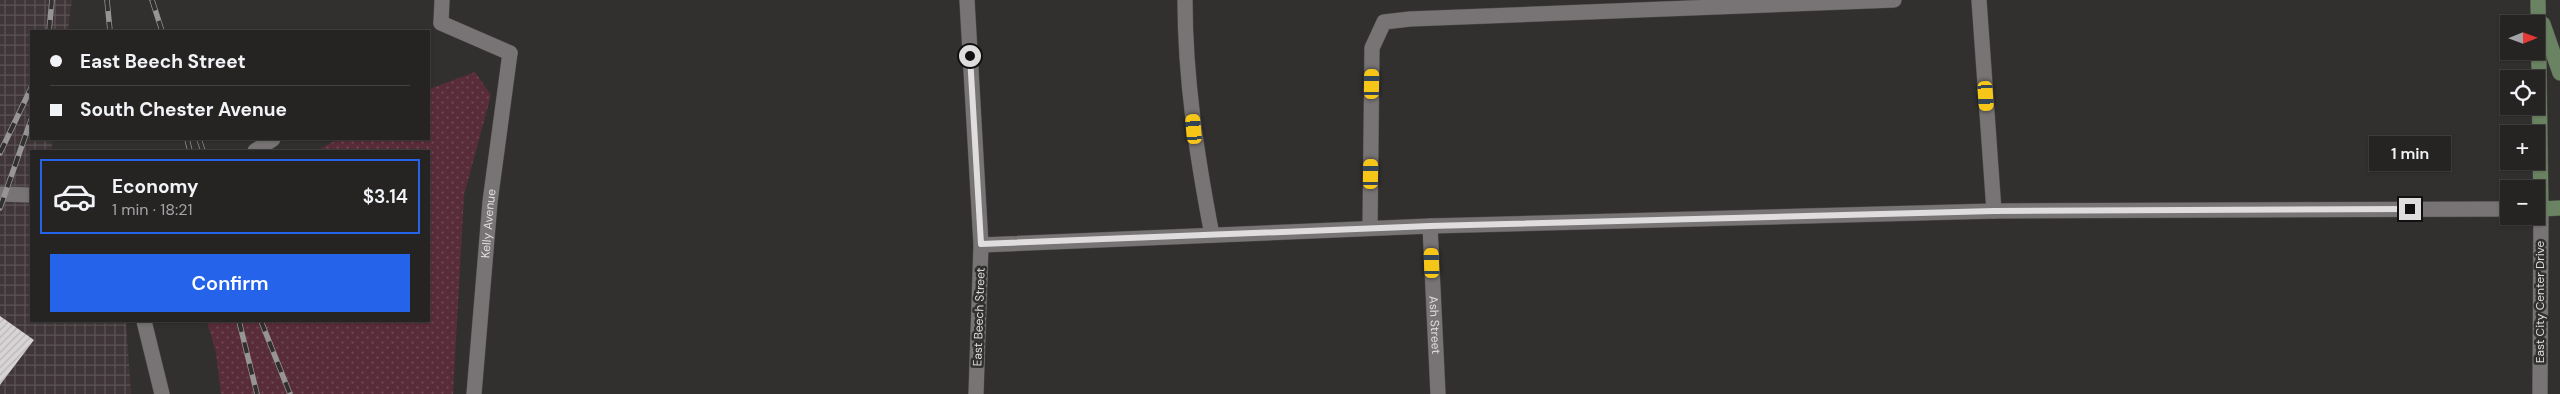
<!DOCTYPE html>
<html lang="en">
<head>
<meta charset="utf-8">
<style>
  body { margin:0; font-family:"DM Sans",sans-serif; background:#322f30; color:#f1f3f6; height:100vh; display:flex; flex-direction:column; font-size:19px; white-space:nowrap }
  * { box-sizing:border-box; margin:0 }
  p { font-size:16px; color:#a4a4a6 }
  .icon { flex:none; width:28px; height:28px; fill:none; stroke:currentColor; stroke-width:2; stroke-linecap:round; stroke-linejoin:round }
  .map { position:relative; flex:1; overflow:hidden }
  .details { position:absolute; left:30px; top:150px; width:400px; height:172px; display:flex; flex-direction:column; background:#262323; border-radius:0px; box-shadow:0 1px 4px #0004,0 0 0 1px #424041 }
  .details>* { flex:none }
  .top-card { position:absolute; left:30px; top:30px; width:400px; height:110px; border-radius:0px; box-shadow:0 1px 4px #0004,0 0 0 1px #424041; display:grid; align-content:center; height:110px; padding:0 20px; background:#262323 }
  .needle { width:32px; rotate:89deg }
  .fabs { position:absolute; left:2500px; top:15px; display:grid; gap:10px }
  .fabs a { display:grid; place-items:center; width:45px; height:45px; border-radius:0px; background:#262323; box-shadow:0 1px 4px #0004,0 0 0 1px #424041; font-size:25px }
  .end { position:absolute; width:22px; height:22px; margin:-11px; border:6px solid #dfdddd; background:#111; box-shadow:0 0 0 2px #111 }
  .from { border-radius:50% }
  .bubble { position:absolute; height:35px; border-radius:0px; background:#262323; box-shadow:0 1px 4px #0004,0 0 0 1px #424041; font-size:16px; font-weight:600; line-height:35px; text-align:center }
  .car { position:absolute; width:15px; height:30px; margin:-15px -8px; border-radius:6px; box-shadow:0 0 4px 1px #0007; background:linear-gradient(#f5c518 24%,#345 0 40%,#f5c518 0 76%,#345 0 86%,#f5c518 0) }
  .top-card b { display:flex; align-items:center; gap:18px; height:48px; font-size:19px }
  .top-card b+b { border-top:1px solid #424041 }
  .top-card i { width:12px; height:12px; background:#f1f3f6 }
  ul { padding:9px 0 0; list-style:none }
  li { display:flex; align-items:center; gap:15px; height:75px; margin:0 10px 8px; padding:0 10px; border:2px solid #424041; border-radius:0px }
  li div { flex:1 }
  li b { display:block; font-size:19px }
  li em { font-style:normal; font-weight:600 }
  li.on { border-color:#2563eb }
  li>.icon { width:45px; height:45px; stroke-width:1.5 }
  .button { display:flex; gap:10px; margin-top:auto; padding:10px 20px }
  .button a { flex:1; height:58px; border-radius:0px; background:#2563eb; color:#fff; font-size:20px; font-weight:600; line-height:58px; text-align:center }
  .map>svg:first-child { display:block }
  .industrial { fill:url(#industrial-grid) }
  .grass { fill:url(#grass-dots) }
  .building { fill:url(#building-hatch) }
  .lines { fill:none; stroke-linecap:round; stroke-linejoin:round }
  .lane-casing { stroke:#4d4a4a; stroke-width:16 }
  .street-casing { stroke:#4d4a4a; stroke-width:16 }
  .secondary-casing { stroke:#4d4a4a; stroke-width:16 }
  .lane { stroke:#787475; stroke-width:15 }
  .street { stroke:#787475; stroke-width:15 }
  .secondary { stroke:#6a8362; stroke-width:15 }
  .rail-casing { stroke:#969494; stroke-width:5.5 }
  .rail { stroke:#322f2f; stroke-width:4; stroke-dasharray:11; stroke-linecap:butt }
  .route { stroke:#dfdddd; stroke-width:6 }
  .labels { text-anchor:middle; stroke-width:5; stroke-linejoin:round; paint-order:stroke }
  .street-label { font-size:12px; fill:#dfdddd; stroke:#322f2f }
</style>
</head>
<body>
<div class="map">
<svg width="2560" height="394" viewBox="0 0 2560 394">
  <defs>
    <pattern id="industrial-grid" width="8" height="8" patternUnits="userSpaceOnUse" patternTransform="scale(1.25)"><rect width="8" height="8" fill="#403639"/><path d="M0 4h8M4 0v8" fill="none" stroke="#5b5355"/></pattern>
    <pattern id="grass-dots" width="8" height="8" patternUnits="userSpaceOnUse" patternTransform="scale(1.25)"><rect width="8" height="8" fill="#592c3a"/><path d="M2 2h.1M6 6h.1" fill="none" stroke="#704a56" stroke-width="1.8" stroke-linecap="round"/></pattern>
    <pattern id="building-hatch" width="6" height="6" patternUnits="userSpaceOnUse" patternTransform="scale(1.25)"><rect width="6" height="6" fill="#d8d4d5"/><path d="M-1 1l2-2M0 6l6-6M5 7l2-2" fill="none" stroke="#bab7b8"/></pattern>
  </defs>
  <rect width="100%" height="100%" fill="#322f2f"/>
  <polygon class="industrial" points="0,0 72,0 68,31 31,31 31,139 53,139 51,151 31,151 31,321 126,321 131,394 0,394"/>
  <polygon class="grass" points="475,72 491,95 464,195 453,394 221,394 216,353 207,321 429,321 429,151 316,151 338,139 429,139 429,89"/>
  <polygon class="building" points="0,316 34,340 0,385"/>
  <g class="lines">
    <defs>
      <g id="lane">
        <path d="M1185 0C1185 79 1197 157 1212 235"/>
        <polyline points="0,194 31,195"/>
        <polyline points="1370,228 1372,48 1384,22 1410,19 1894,0"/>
        <path id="s1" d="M474 394 490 202 510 53"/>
      </g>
      <g id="street">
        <polyline points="967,0 981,245 976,394"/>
        <polyline points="1979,0 1994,211"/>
        <polyline points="441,23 510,53"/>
        <polyline points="441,23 442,0"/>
        <polyline points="255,151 273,139"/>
        <polyline points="2536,209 2541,209 2540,394"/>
        <path id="s2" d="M1430 226 1438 394"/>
        <polyline points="981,245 1430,226 1994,211 2509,209"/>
        <polyline points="144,321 162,394"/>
      </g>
      <g id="secondary">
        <polyline points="2538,0 2541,209 2560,208"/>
        <polyline points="2543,24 2560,73"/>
      </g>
    </defs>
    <use href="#lane" class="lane-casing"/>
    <use href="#street" class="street-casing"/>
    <use href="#secondary" class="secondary-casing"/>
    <use href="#lane" class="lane"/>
    <use href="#street" class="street"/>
    <use href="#secondary" class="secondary"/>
    <defs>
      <g id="rail">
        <polyline points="107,0 110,31"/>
        <polyline points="152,0 162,31"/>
        <polyline points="49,31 52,0"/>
        <polyline points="187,139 190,151"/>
        <polyline points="199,139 203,151"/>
        <polyline points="0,153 31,88"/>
        <polyline points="0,208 31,120"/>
        <polyline points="239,321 257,394"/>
        <polyline points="261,321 290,394"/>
      </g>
    </defs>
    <use href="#rail" class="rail-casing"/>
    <use href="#rail" class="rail"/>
  </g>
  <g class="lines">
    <polyline class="route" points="970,56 981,244 1430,226 1994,211 2410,209"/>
  </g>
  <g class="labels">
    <g class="street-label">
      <text dy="4" stroke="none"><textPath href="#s1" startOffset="171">Kelly Avenue</textPath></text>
      <text transform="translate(2540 302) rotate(-90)" y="4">East City Center Drive</text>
      <text transform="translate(979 317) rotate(-88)" y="4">East Beech Street</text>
      <text dy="4" stroke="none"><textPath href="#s2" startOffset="99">Ash Street</textPath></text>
    </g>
  </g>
</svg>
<div class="fabs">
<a><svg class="needle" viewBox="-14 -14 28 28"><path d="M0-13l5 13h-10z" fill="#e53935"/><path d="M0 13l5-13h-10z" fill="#a4a4a6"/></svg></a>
<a><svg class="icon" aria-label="locate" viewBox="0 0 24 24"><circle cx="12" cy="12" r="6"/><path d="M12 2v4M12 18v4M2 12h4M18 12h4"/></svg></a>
<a>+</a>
<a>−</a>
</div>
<i class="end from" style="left:970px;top:56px"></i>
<i class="end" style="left:2410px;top:209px"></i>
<div class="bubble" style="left:2369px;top:136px;width:82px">1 min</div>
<i class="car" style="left:1372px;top:84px;rotate:1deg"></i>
<i class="car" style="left:1986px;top:96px;rotate:176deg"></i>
<i class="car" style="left:1194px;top:129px;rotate:355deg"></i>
<i class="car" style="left:1371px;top:174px;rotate:1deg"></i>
<i class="car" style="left:1432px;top:263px;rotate:358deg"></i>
<div class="top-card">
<b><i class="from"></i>East Beech Street</b>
<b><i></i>South Chester Avenue</b>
</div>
<section class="details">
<ul>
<li class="on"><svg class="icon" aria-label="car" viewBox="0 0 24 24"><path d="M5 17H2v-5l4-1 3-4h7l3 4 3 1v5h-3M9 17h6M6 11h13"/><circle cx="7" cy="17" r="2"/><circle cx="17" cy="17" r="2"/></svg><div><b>Economy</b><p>1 min · 18:21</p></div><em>$3.14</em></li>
</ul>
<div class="button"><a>Confirm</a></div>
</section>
</div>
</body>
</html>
